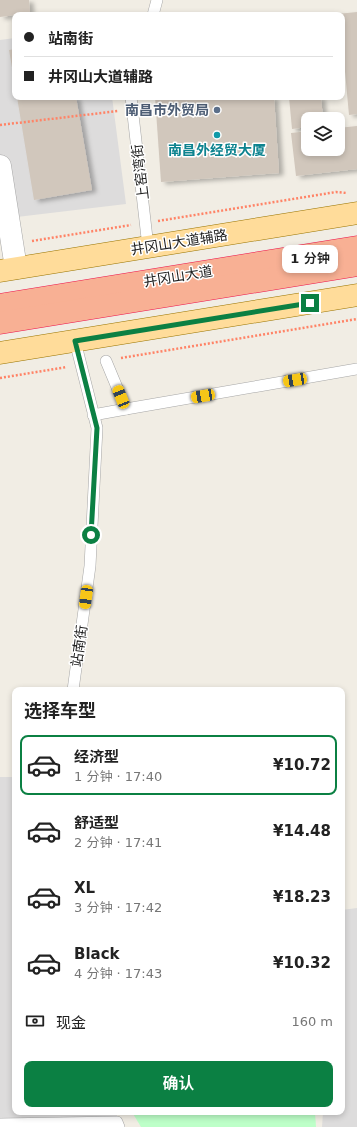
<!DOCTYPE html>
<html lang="zh">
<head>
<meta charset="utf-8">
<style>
  body { margin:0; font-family:"DejaVu Sans","Noto Sans SC",sans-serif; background:#f2f2f2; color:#222; height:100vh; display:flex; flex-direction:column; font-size:15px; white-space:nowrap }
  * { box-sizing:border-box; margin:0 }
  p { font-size:13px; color:#767676 }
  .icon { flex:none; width:22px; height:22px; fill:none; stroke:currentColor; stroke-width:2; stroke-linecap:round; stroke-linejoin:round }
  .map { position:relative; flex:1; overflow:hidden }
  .details { position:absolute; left:12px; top:687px; width:333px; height:428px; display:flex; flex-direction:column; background:#fff; border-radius:8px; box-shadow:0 2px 6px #0003 }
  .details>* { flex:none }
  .hud { position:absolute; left:12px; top:12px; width:333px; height:88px; border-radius:8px; box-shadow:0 2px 6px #0003; display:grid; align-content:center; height:88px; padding:0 12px; background:#fff }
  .tools { position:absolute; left:301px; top:112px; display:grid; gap:8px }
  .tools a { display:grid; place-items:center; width:44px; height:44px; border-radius:8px; background:#fff; box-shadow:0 2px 6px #0003; font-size:20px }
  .end { position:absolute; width:18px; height:18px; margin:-9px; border:5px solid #0b8043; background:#fff; box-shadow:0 0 0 2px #fff }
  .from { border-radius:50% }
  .bubble { position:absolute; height:28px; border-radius:8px; background:#fff; box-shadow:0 2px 6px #0003; font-size:13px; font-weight:600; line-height:28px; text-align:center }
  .car { position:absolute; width:12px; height:24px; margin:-12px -6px; border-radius:5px; box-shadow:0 0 3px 1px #0007; background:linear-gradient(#f5c518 24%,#345 0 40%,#f5c518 0 76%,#345 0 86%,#f5c518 0) }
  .hud b { display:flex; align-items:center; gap:14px; height:38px; font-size:15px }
  .hud b+b { border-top:1px solid #e0e0e0 }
  .hud i { width:10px; height:10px; background:#222 }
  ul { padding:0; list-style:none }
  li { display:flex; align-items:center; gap:12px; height:60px; margin:0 8px 6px; padding:0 4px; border:2px solid transparent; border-radius:8px }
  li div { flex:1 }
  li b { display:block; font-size:15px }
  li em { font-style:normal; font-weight:600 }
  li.current { border-color:#0b8043 }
  li>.icon { width:36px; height:36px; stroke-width:1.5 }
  h2 { padding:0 12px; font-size:18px; line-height:48px }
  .pay { display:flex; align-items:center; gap:10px; height:44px; padding:0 12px; font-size:15px }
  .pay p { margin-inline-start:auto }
  .primary-button { display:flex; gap:8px; margin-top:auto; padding:8px 12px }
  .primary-button a { flex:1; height:46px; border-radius:8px; background:#0b8043; color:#fff; font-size:16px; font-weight:600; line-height:46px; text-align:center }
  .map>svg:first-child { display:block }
  .residential { fill:#dddcdc }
  .park { fill:#bdffc8 }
  .building { fill:#d1c7bc; filter:url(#shadow) }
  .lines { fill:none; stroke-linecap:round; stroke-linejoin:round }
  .service-casing { stroke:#a6a6a6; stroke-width:12 }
  .minor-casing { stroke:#a6a6a6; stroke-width:23 }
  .primary-casing { stroke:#997400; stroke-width:23 }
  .trunk-casing { stroke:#ed134b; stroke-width:23 }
  .path { stroke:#ff8366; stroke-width:2.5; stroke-dasharray:2 2; stroke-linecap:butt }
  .service { stroke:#fff; stroke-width:11 }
  .minor { stroke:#fff; stroke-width:22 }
  .primary { stroke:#ffdc9a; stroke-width:22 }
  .trunk { stroke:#f8b094; stroke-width:22 }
  .route { stroke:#0b8043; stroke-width:5 }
  .service-dot { fill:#5c6f8a; stroke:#fff; stroke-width:1.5 }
  .culture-dot { fill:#0f9aa8; stroke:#fff; stroke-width:1.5 }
  .labels { text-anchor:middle; stroke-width:3; stroke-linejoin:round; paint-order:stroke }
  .service-label { font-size:14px; font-weight:bold; fill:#4e5e75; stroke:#fff; text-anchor:end }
  .culture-label { font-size:14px; font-weight:bold; fill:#0d838f; stroke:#fff }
  .street-label { font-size:14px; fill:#1f1f1f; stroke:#fff }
</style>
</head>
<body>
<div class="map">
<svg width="357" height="1127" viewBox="0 0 357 1127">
  <defs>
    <filter id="shadow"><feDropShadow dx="4.5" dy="2.5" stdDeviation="2" flood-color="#0004"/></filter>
  </defs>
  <rect width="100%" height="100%" fill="#f1ede4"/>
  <g class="residential">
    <polygon points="15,38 15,97 112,97 126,204 0,219 0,40"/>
    <polygon points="0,777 15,777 15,1112 117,1112 117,1127 0,1127"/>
    <polygon points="357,908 357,1127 322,1127 323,1112 342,1112 342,910"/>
  </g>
  <polygon class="park" points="132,1112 315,1112 316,1127 141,1127"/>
  <g class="building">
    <polygon points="0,0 29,0 30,13 0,17"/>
    <polygon points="357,12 357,114 349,115 342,39 342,15 337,15 337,14"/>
    <polygon points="15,49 15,79 14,79 9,50"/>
    <polygon points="17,97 76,97 92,190 34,200"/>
    <polygon points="155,97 274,97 279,173 161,182"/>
    <polygon points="289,97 321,97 323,119 308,119 308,127 292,129"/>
    <polygon points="357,126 357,169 296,176 291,133 308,131 308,149 338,149 338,128"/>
  </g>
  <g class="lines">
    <defs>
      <g id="service">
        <polyline points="153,15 157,0"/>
        <polyline points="131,97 148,247"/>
        <polyline points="106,361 126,409 357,369"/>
        <polyline points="93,415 126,409"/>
        <polyline points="73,690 90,566 97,428 75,341"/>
        <polyline points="0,1124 117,1122 119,1127"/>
      </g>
      <polyline id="minor" points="0,166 16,268"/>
      <g id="primary">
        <polyline points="0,271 357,213"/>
        <polyline points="0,353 357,295"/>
      </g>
      <g id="trunk">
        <polyline points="0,305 357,247"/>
        <polyline points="0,323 357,265"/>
      </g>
    </defs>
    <use href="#service" class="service-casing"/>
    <use href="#minor" class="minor-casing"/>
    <use href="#primary" class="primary-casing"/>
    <use href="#trunk" class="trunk-casing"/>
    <g class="path">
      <polyline points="0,125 118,111"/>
      <polyline points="158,221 336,192 347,193"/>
      <polyline points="32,241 131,225"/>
      <polyline points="121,358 357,319"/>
      <polyline points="0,378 67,367"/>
    </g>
    <use href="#service" class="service"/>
    <use href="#minor" class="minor"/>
    <use href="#primary" class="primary"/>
    <use href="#trunk" class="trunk"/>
  </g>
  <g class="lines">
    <polyline class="route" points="91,535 97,428 75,341 310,303"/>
  </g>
  <circle class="service-dot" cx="217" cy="110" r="4"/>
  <circle class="culture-dot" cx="217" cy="135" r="4"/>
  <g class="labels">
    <g class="service-label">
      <text x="209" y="115">南昌市外贸局</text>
    </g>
    <g class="culture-label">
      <text x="217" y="155">南昌外经贸大厦</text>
    </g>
    <g class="street-label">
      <text transform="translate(140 172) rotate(-97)" y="5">上窑湾街</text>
      <text transform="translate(179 242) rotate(-9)" y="5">井冈山大道辅路</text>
      <text transform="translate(178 276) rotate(-9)" y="5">井冈山大道</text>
      <text transform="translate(79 646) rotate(-82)" y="5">站南街</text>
    </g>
  </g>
</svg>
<div class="tools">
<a><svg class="icon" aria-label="layers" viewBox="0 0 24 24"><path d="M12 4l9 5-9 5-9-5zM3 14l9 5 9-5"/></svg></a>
</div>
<i class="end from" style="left:91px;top:535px"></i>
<i class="end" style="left:310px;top:303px"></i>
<div class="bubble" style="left:282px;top:245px;width:56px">1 分钟</div>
<i class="car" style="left:295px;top:380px;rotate:260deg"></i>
<i class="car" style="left:203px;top:396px;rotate:260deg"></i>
<i class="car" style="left:121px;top:397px;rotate:338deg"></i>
<i class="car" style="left:86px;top:597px;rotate:188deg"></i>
<div class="hud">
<b><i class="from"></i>站南街</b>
<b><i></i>井冈山大道辅路</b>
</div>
<section class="details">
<h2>选择车型</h2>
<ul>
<li class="current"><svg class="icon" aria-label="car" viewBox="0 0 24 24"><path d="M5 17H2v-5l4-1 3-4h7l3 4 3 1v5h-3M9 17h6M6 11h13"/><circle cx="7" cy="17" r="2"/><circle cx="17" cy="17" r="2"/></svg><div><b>经济型</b><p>1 分钟 · 17:40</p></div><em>¥10.72</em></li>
<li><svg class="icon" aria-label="car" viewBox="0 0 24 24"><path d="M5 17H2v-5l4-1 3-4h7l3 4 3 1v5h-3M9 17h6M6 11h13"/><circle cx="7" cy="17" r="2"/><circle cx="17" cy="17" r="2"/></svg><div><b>舒适型</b><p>2 分钟 · 17:41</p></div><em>¥14.48</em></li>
<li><svg class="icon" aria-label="car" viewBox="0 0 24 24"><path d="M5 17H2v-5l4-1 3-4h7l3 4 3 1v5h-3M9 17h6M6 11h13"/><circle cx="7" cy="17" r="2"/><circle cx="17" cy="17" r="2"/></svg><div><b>XL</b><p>3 分钟 · 17:42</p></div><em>¥18.23</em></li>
<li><svg class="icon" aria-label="car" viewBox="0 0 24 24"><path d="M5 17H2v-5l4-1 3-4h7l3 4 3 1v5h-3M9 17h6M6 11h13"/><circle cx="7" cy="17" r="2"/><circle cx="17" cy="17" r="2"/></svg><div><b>Black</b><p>4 分钟 · 17:43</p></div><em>¥10.32</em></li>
</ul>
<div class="pay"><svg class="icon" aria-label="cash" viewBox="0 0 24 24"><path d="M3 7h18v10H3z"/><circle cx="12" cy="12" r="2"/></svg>现金<p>160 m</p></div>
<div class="primary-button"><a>确认</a></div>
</section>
</div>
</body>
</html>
